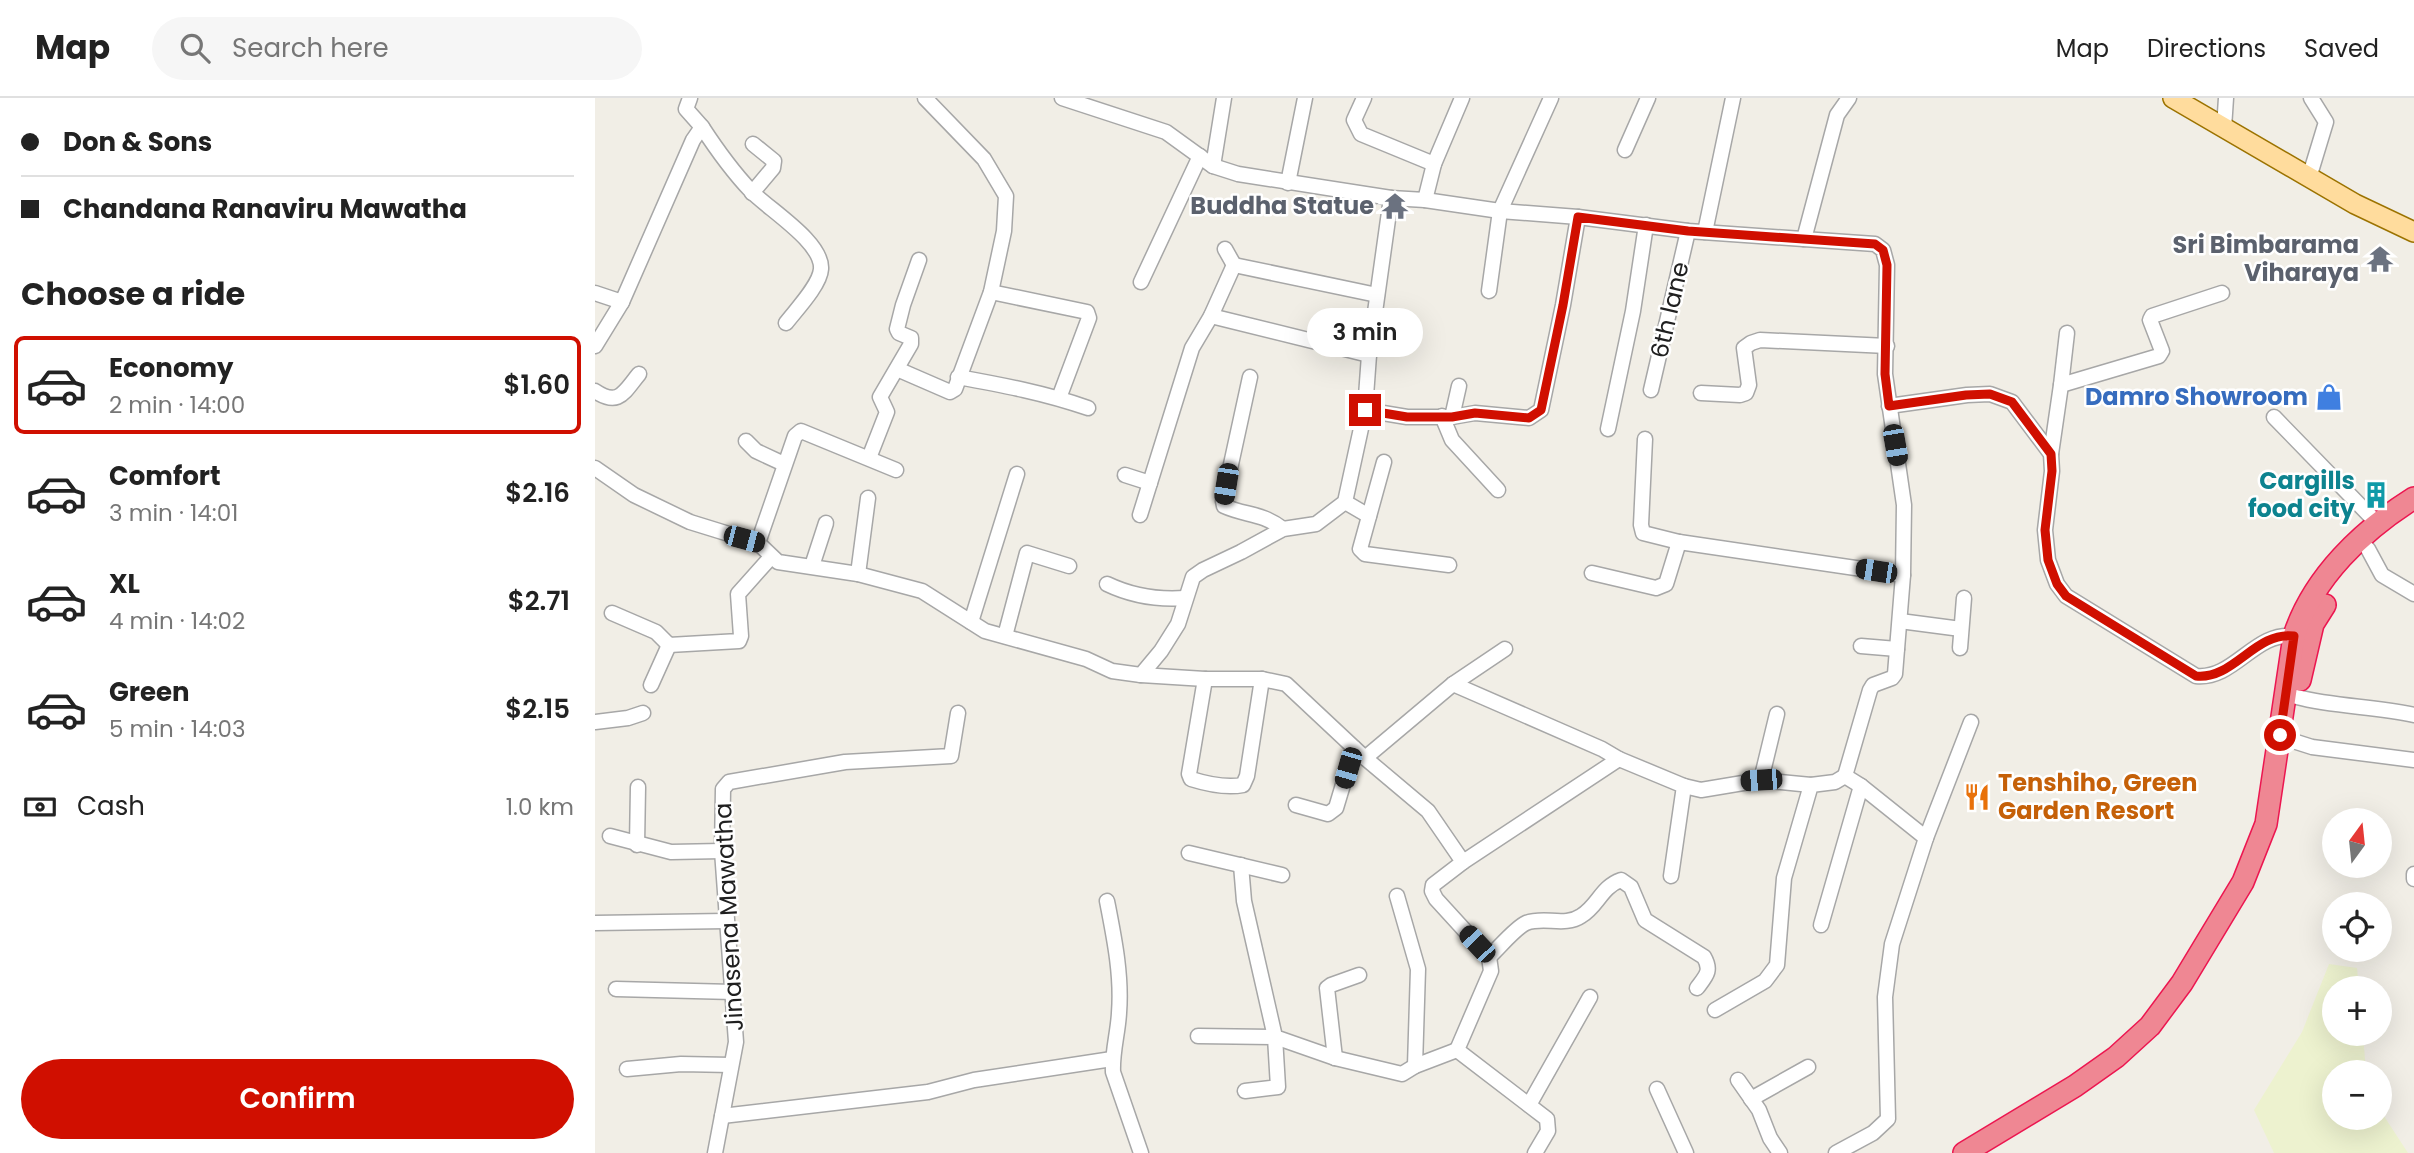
<!DOCTYPE html>
<html lang="en">
<head>
<meta charset="utf-8">
<style>
  body { margin:0; font-family:Poppins,sans-serif; background:#f6f6f6; color:#222; height:100vh; display:flex; flex-direction:column; font-size:26px; white-space:nowrap }
  * { box-sizing:border-box; margin:0 }
  p { font-size:23px; color:#767676 }
  .icon { flex:none; width:38px; height:38px; fill:none; stroke:currentColor; stroke-width:2; stroke-linecap:round; stroke-linejoin:round }
  .map { position:relative; flex:1; overflow:hidden }
  .details { display:flex; flex-direction:column; background:#fff; width:595px }
  .details>* { flex:none }
  .top-card { display:grid; align-content:center; height:154px; padding:0 21px; background:#fff }
  .needle { width:46px; rotate:15deg }
  .controls { position:absolute; left:1727px; top:710px; display:grid; gap:14px }
  .controls a { display:grid; place-items:center; width:70px; height:70px; border-radius:50%; background:#fff; box-shadow:0 7px 28px #0002; font-size:35px }
  .end { position:absolute; width:32px; height:32px; margin:-16px; border:9px solid #d00f00; background:#fff; box-shadow:0 0 0 4px #fff }
  .from { border-radius:50% }
  .bubble { position:absolute; height:49px; border-radius:24px; background:#fff; box-shadow:0 7px 28px #0002; font-size:23px; font-weight:600; line-height:49px; text-align:center }
  .car { position:absolute; width:21px; height:42px; margin:-21px -10px; border-radius:9px; box-shadow:0 0 5px 2px #0007; background:linear-gradient(#222 24%,#8ab4d8 0 40%,#222 0 76%,#8ab4d8 0 86%,#222 0) }
  .top-card b { display:flex; align-items:center; gap:24px; height:66px; font-size:26px }
  .top-card b+b { border-top:2px solid #e0e0e0 }
  .top-card i { width:18px; height:18px; background:#222 }
  ul { padding:0; list-style:none }
  li { display:flex; align-items:center; gap:21px; height:98px; margin:0 14px 10px; padding:0 7px; border:4px solid transparent; border-radius:10px }
  li div { flex:1 }
  li b { display:block; font-size:26px }
  li em { font-style:normal; font-weight:600 }
  li.selected { border-color:#d00f00 }
  li>.icon { width:63px; height:63px; stroke-width:1.5 }
  h2 { padding:0 21px; font-size:32px; line-height:84px }
  .pay { display:flex; align-items:center; gap:18px; height:77px; padding:0 21px; font-size:26px }
  .pay p { margin-inline-start:auto }
  .action { display:flex; gap:14px; margin-top:auto; padding:14px 21px }
  .action a { flex:1; height:80px; border-radius:42px; background:#d00f00; color:#fff; font-size:28px; font-weight:600; line-height:80px; text-align:center }
  header { display:flex; align-items:center; gap:42px; box-sizing:border-box; height:98px; padding:0 35px; background:#fff; border-bottom:2px solid #e0e0e0 }
  header strong { font-size:33px }
  nav { display:flex; gap:38px; margin-inline-start:auto; font-size:24px }
  .search { width:490px; height:63px; background:#f6f6f6; display:flex; align-items:center; gap:18px; box-sizing:border-box; padding:0 24px; border-radius:38px; color:#767676; font-size:26px }
  main { display:flex; flex:1; min-height:0 }
  .map>svg:first-child { display:block }
  .farmland { fill:#edf2cf }
  .lines { fill:none; stroke-linecap:round; stroke-linejoin:round }
  .minor-casing { stroke:#a7a7a7; stroke-width:17 }
  .major-casing { stroke:#9c7300; stroke-width:22 }
  .highway-casing { stroke:#ec1650; stroke-width:24 }
  .minor { stroke:#fff; stroke-width:14 }
  .major { stroke:#ffdc9d; stroke-width:19 }
  .highway { stroke:#ef8793; stroke-width:21 }
  .route { stroke:#d00f00; stroke-width:9 }
  .labels { text-anchor:middle; stroke-width:5; stroke-linejoin:round; paint-order:stroke }
  .worship-label { font-size:24px; font-weight:bold; fill:#5b616d; stroke:#fff; text-anchor:end }
  .street-label { font-size:24px; fill:#202020; stroke:#fff }
  .shop-label { font-size:24px; font-weight:bold; fill:#366cbe; stroke:#fff; text-anchor:end }
  .culture-label { font-size:24px; font-weight:bold; fill:#0d838f; stroke:#fff; text-anchor:end }
  .food-label { font-size:24px; font-weight:bold; fill:#c56008; stroke:#fff; text-anchor:start }
</style>
</head>
<body>
<header>
<strong>Map</strong>
<div class="search"><svg class="icon" aria-label="search" viewBox="0 0 24 24"><circle cx="10" cy="10" r="6"/><path d="M15 15l6 6"/></svg>Search here</div>
<nav><a>Map</a><a>Directions</a><a>Saved</a></nav>
</header>
<main>
<section class="details">
<div class="top-card">
<b><i class="from"></i>Don &amp; Sons</b>
<b><i></i>Chandana Ranaviru Mawatha</b>
</div>
<h2>Choose a ride</h2>
<ul>
<li class="selected"><svg class="icon" aria-label="car" viewBox="0 0 24 24"><path d="M5 17H2v-5l4-1 3-4h7l3 4 3 1v5h-3M9 17h6M6 11h13"/><circle cx="7" cy="17" r="2"/><circle cx="17" cy="17" r="2"/></svg><div><b>Economy</b><p>2 min · 14:00</p></div><em>$1.60</em></li>
<li><svg class="icon" aria-label="car" viewBox="0 0 24 24"><path d="M5 17H2v-5l4-1 3-4h7l3 4 3 1v5h-3M9 17h6M6 11h13"/><circle cx="7" cy="17" r="2"/><circle cx="17" cy="17" r="2"/></svg><div><b>Comfort</b><p>3 min · 14:01</p></div><em>$2.16</em></li>
<li><svg class="icon" aria-label="car" viewBox="0 0 24 24"><path d="M5 17H2v-5l4-1 3-4h7l3 4 3 1v5h-3M9 17h6M6 11h13"/><circle cx="7" cy="17" r="2"/><circle cx="17" cy="17" r="2"/></svg><div><b>XL</b><p>4 min · 14:02</p></div><em>$2.71</em></li>
<li><svg class="icon" aria-label="car" viewBox="0 0 24 24"><path d="M5 17H2v-5l4-1 3-4h7l3 4 3 1v5h-3M9 17h6M6 11h13"/><circle cx="7" cy="17" r="2"/><circle cx="17" cy="17" r="2"/></svg><div><b>Green</b><p>5 min · 14:03</p></div><em>$2.15</em></li>
</ul>
<div class="pay"><svg class="icon" aria-label="cash" viewBox="0 0 24 24"><path d="M3 7h18v10H3z"/><circle cx="12" cy="12" r="2"/></svg>Cash<p>1.0 km</p></div>
<div class="action"><a>Confirm</a></div>
</section>
<div class="map">
<svg width="1819" height="1055" viewBox="0 0 1819 1055">
  <rect width="100%" height="100%" fill="#f1eee6"/>
  <polygon class="farmland" points="1734,866 1762,870 1764,891 1740,891 1740,936 1768,936 1771,975 1740,975 1740,1020 1785,1020 1785,1012 1813,1055 1679,1055 1659,1012 1707,934"/>
  <g class="lines">
    <defs>
      <g id="minor">
        <polyline points="467,0 571,34 618,68 643,76 796,100"/>
        <polyline points="769,0 759,22 766,36 839,66"/>
        <path d="M107 29C122 52 137 73 156 93 173 111 228 144 226 171 225 187 201 212 191 225"/>
        <polyline points="1629,30 1631,0"/>
        <polyline points="1030,52 1053,0"/>
        <polyline points="618,68 629,0"/>
        <polyline points="1714,80 1731,24 1716,0"/>
        <polyline points="693,85 710,0"/>
        <polyline points="157,95 178,70 179,63 158,46"/>
        <polyline points="830,102 905,113 983,119 1093,133 1280,146 1288,152 1292,167 1290,276 1309,407 1308,477 1300,576 1297,580 1278,587 1275,592 1250,678 1266,688 1331,740 1297,846 1290,899 1293,1021 1278,1035 1241,1055"/>
        <polyline points="1110,134 1138,0"/>
        <polyline points="1209,141 1242,17 1254,0"/>
        <polyline points="630,151 639,167"/>
        <polyline points="546,184 605,58"/>
        <polyline points="894,193 905,113 956,0"/>
        <polyline points="396,194 492,214 494,220 464,300"/>
        <polyline points="0,195 27,204"/>
        <polyline points="616,218 774,257"/>
        <polyline points="0,248 27,204 98,42 107,29 91,11 95,0"/>
        <polyline points="302,271 355,294 360,291 396,194 409,133 411,98 389,61 330,0"/>
        <path d="M363 279C407 287 450 295 493 310"/>
        <path d="M655 279 628 403 629 408C651 418 666 414 688 431"/>
        <polyline points="1466,287 1472,235"/>
        <polyline points="1056,292 1093,133"/>
        <path d="M0 293C24 309 29 294 44 276"/>
        <polyline points="1106,295 1145,297 1151,295 1154,287 1149,250 1156,245 1165,242 1292,248"/>
        <path d="M1294 308 1372 297 1395 296 1417 304 1456 356 1457 373 1450 432 1453 462 1462 486 1471 498 1601 578C1639 582 1660 533 1699 538"/>
        <polyline points="770,312 812,319 857,319 880,315 934,320 946,312 968,207 983,119"/>
        <polyline points="847,318 857,342 903,392"/>
        <polyline points="857,319 864,288"/>
        <polyline points="1679,319 1783,426"/>
        <polyline points="1013,331 1038,213 1051,127"/>
        <polyline points="151,343 161,353 189,366"/>
        <polyline points="1456,356 1466,287 1564,258 1567,253 1555,222 1557,218 1627,195"/>
        <polyline points="274,360 292,314 285,299 316,246 316,240 304,235 302,231 308,207 324,162"/>
        <polyline points="789,364 765,451 770,456 854,467"/>
        <polyline points="0,370 39,397 95,424 163,445 183,464 263,476 327,493 390,533 491,561 517,573 546,577 566,553 583,526 598,479 608,472 646,454 688,431 721,426 750,404 770,312 774,257 796,100 830,102 839,66 867,0"/>
        <polyline points="530,377 555,385"/>
        <polyline points="750,404 774,418"/>
        <polyline points="545,417 597,250 616,218 639,167 782,197"/>
        <polyline points="1084,444 1308,477"/>
        <polyline points="163,445 200,338 206,333 301,372"/>
        <polyline points="1773,451 1787,477 1819,496"/>
        <polyline points="217,468 231,425"/>
        <polyline points="997,475 1061,490 1071,486 1084,444 1048,435 1046,427 1050,341"/>
        <polyline points="263,476 273,400"/>
        <path d="M512 486C537 498 563 502 590 500"/>
        <polyline points="17,515 61,534 74,547 144,543 146,538 143,496 176,459"/>
        <polyline points="1305,523 1366,531"/>
        <polyline points="376,524 422,376"/>
        <polyline points="410,538 432,455 474,468"/>
        <polyline points="1266,548 1302,551"/>
        <polyline points="1365,550 1369,500"/>
        <polyline points="546,577 610,581 667,581 691,586 770,660 833,713 868,764 838,787 837,793 841,801 894,859 896,873 862,952 952,1021 953,1033 940,1055"/>
        <path d="M610 581 594 676 596 681C612 686 632 690 648 687L652 678 667 581"/>
        <polyline points="858,586 1007,651 1024,661 868,764"/>
        <polyline points="56,587 74,547"/>
        <path d="M1702 599C1740 609 1780 608 1819 617"/>
        <polyline points="0,624 33,620 48,615"/>
        <polyline points="1695,642 1717,649 1819,662"/>
        <polyline points="770,660 858,586 910,551"/>
        <polyline points="1024,661 1089,688 1076,778"/>
        <polyline points="1166,682 1182,616"/>
        <polyline points="1089,688 1106,692 1166,682 1216,687"/>
        <polyline points="701,707 733,716 741,710 759,650"/>
        <polyline points="15,738 76,754 127,753"/>
        <polyline points="1331,740 1376,624"/>
        <polyline points="42,747 43,689"/>
        <polyline points="594,755 687,777"/>
        <polyline points="646,767 649,803 680,939 740,960 807,976 820,968 862,952"/>
        <polyline points="1819,776 1819,781"/>
        <polyline points="802,798 823,871 820,968"/>
        <path d="M512 803C519 839 527 877 524 915 523 935 517 954 518 974L546 1055"/>
        <polyline points="0,825 131,823"/>
        <polyline points="1226,827 1266,688"/>
        <path d="M894 859C904 850 920 830 931 825 949 818 970 829 986 818 1003 808 1006 789 1026 782L1036 789 1050 822 1109 859C1117 873 1111 878 1102 890"/>
        <polyline points="21,891 138,894"/>
        <polyline points="1120,912 1170,883 1182,867 1189,780 1216,687 1240,684 1250,678"/>
        <polyline points="603,938 680,939 683,989 650,993"/>
        <polyline points="740,960 732,890 736,887 764,877"/>
        <polyline points="32,971 86,966 136,967"/>
        <polyline points="1143,982 1164,1012 1175,1040 1185,1055"/>
        <polyline points="1062,991 1091,1055"/>
        <polyline points="1156,1001 1213,969"/>
        <polyline points="934,1007 995,899"/>
        <polyline points="127,1018 333,994 379,982 517,961"/>
        <polyline points="120,1055 141,944 127,753 128,691 134,684 250,664 356,658 363,615"/>
      </g>
      <polyline id="major" points="1578,0 1760,106 1819,134"/>
      <g id="highway">
        <polyline points="1705,582 1718,526 1730,507"/>
        <path d="M1369 1055 1480 988 1521 959 1555 928 1587 885 1648 784 1671 726 1699 538C1718 479 1768 432 1819 400"/>
      </g>
    </defs>
    <use href="#minor" class="minor-casing"/>
    <use href="#major" class="major-casing"/>
    <use href="#highway" class="highway-casing"/>
    <use href="#minor" class="minor"/>
    <use href="#major" class="major"/>
    <use href="#highway" class="highway"/>
  </g>
  <g class="lines">
    <path class="route" d="M770 312 812 319H857L880 315 934 320 946 312 968 207 983 119 1093 133 1280 146 1288 152 1292 167 1290 276 1294 308 1371 297 1395 296 1417 304 1456 356 1457 373 1450 432 1453 462 1462 486 1471 498 1601 578C1639 582 1660 533 1699 538L1685 637"/>
  </g>
  <defs>
    <symbol id="temple-bare" viewBox="-9 -9 18 18"><path d="M0-6L5-2H3V0L6.5 2.5H4V6H1.5V3h-3V6H-4V2.5H-6.5L-3 0V-2H-5Z" fill="#6b7280" stroke="#fff" stroke-width="2.5" paint-order="stroke"/></symbol>
    <symbol id="shop-bare" viewBox="-9 -9 18 18"><path d="M-5-2.5h2.3a2.7 3.5 0 0 1 5.4 0H5L5.5 6h-11ZM-1.5-2.5h3a1.5 2.3 0 0 0-3 0Z" fill="#3f7fe0" stroke="#fff" stroke-width="2.5" paint-order="stroke"/></symbol>
    <symbol id="building-bare" viewBox="-9 -9 18 18"><path d="M-4-6H4V6H1V3H-1V6H-4ZM-2.5-4.3h1.7v1.8h-1.7ZM.8-4.3h1.7v1.8H.8ZM-2.5-1h1.7V.8h-1.7ZM.8-1h1.7V.8H.8Z" fill="#0f9aa8" stroke="#fff" stroke-width="2.5" paint-order="stroke"/></symbol>
    <symbol id="restaurant-bare" viewBox="-9 -9 18 18"><path d="M-5-6h1v4h1v-4h1v4h1v-4h1v5L-1.5 .5V6h-2V.5L-5-1ZM5-6V6H3V1.5H1.5Q1.5-4 5-6Z" fill="#e8710a" stroke="#fff" stroke-width="2.5" paint-order="stroke"/></symbol>
  </defs>
  <g fill-rule="evenodd">
    <use href="#temple-bare" x="781" y="89" width="38" height="38"/>
    <use href="#temple-bare" x="1766" y="142" width="38" height="38"/>
    <use href="#shop-bare" x="1715" y="280" width="38" height="38"/>
    <use href="#building-bare" x="1762" y="378" width="38" height="38"/>
    <use href="#restaurant-bare" x="1363" y="680" width="38" height="38"/>
  </g>
  <g class="labels">
    <g class="worship-label">
      <text x="779" y="116">Buddha Statue</text>
      <text x="1764" y="155">Sri Bimbarama<tspan x="1764" dy="28">Viharaya</tspan></text>
    </g>
    <g class="street-label">
      <text transform="translate(1075 212) rotate(-77)" y="8">6th lane</text>
      <text transform="translate(134 819) rotate(-93)" y="8">Jinasena Mawatha</text>
    </g>
    <g class="shop-label">
      <text x="1713" y="307">Damro Showroom</text>
    </g>
    <g class="culture-label">
      <text x="1760" y="391">Cargills<tspan x="1760" dy="28">food city</tspan></text>
    </g>
    <g class="food-label">
      <text x="1403" y="693">Tenshiho, Green<tspan x="1403" dy="28">Garden Resort</tspan></text>
    </g>
  </g>
</svg>
<div class="controls">
<a><svg class="needle" viewBox="-14 -14 28 28"><path d="M0-13l5 13h-10z" fill="#e53935"/><path d="M0 13l5-13h-10z" fill="#767676"/></svg></a>
<a><svg class="icon" aria-label="locate" viewBox="0 0 24 24"><circle cx="12" cy="12" r="6"/><path d="M12 2v4M12 18v4M2 12h4M18 12h4"/></svg></a>
<a>+</a>
<a>−</a>
</div>
<i class="end from" style="left:1685px;top:637px"></i>
<i class="end" style="left:770px;top:312px"></i>
<div class="bubble" style="left:712px;top:210px;width:116px">3 min</div>
<i class="car" style="left:1300px;top:347px;rotate:170deg"></i>
<i class="car" style="left:631px;top:386px;rotate:189deg"></i>
<i class="car" style="left:149px;top:441px;rotate:105deg"></i>
<i class="car" style="left:1281px;top:473px;rotate:279deg"></i>
<i class="car" style="left:753px;top:670px;rotate:196deg"></i>
<i class="car" style="left:1166px;top:682px;rotate:266deg"></i>
<i class="car" style="left:882px;top:846px;rotate:317deg"></i>
</div>
</main>
</body>
</html>
